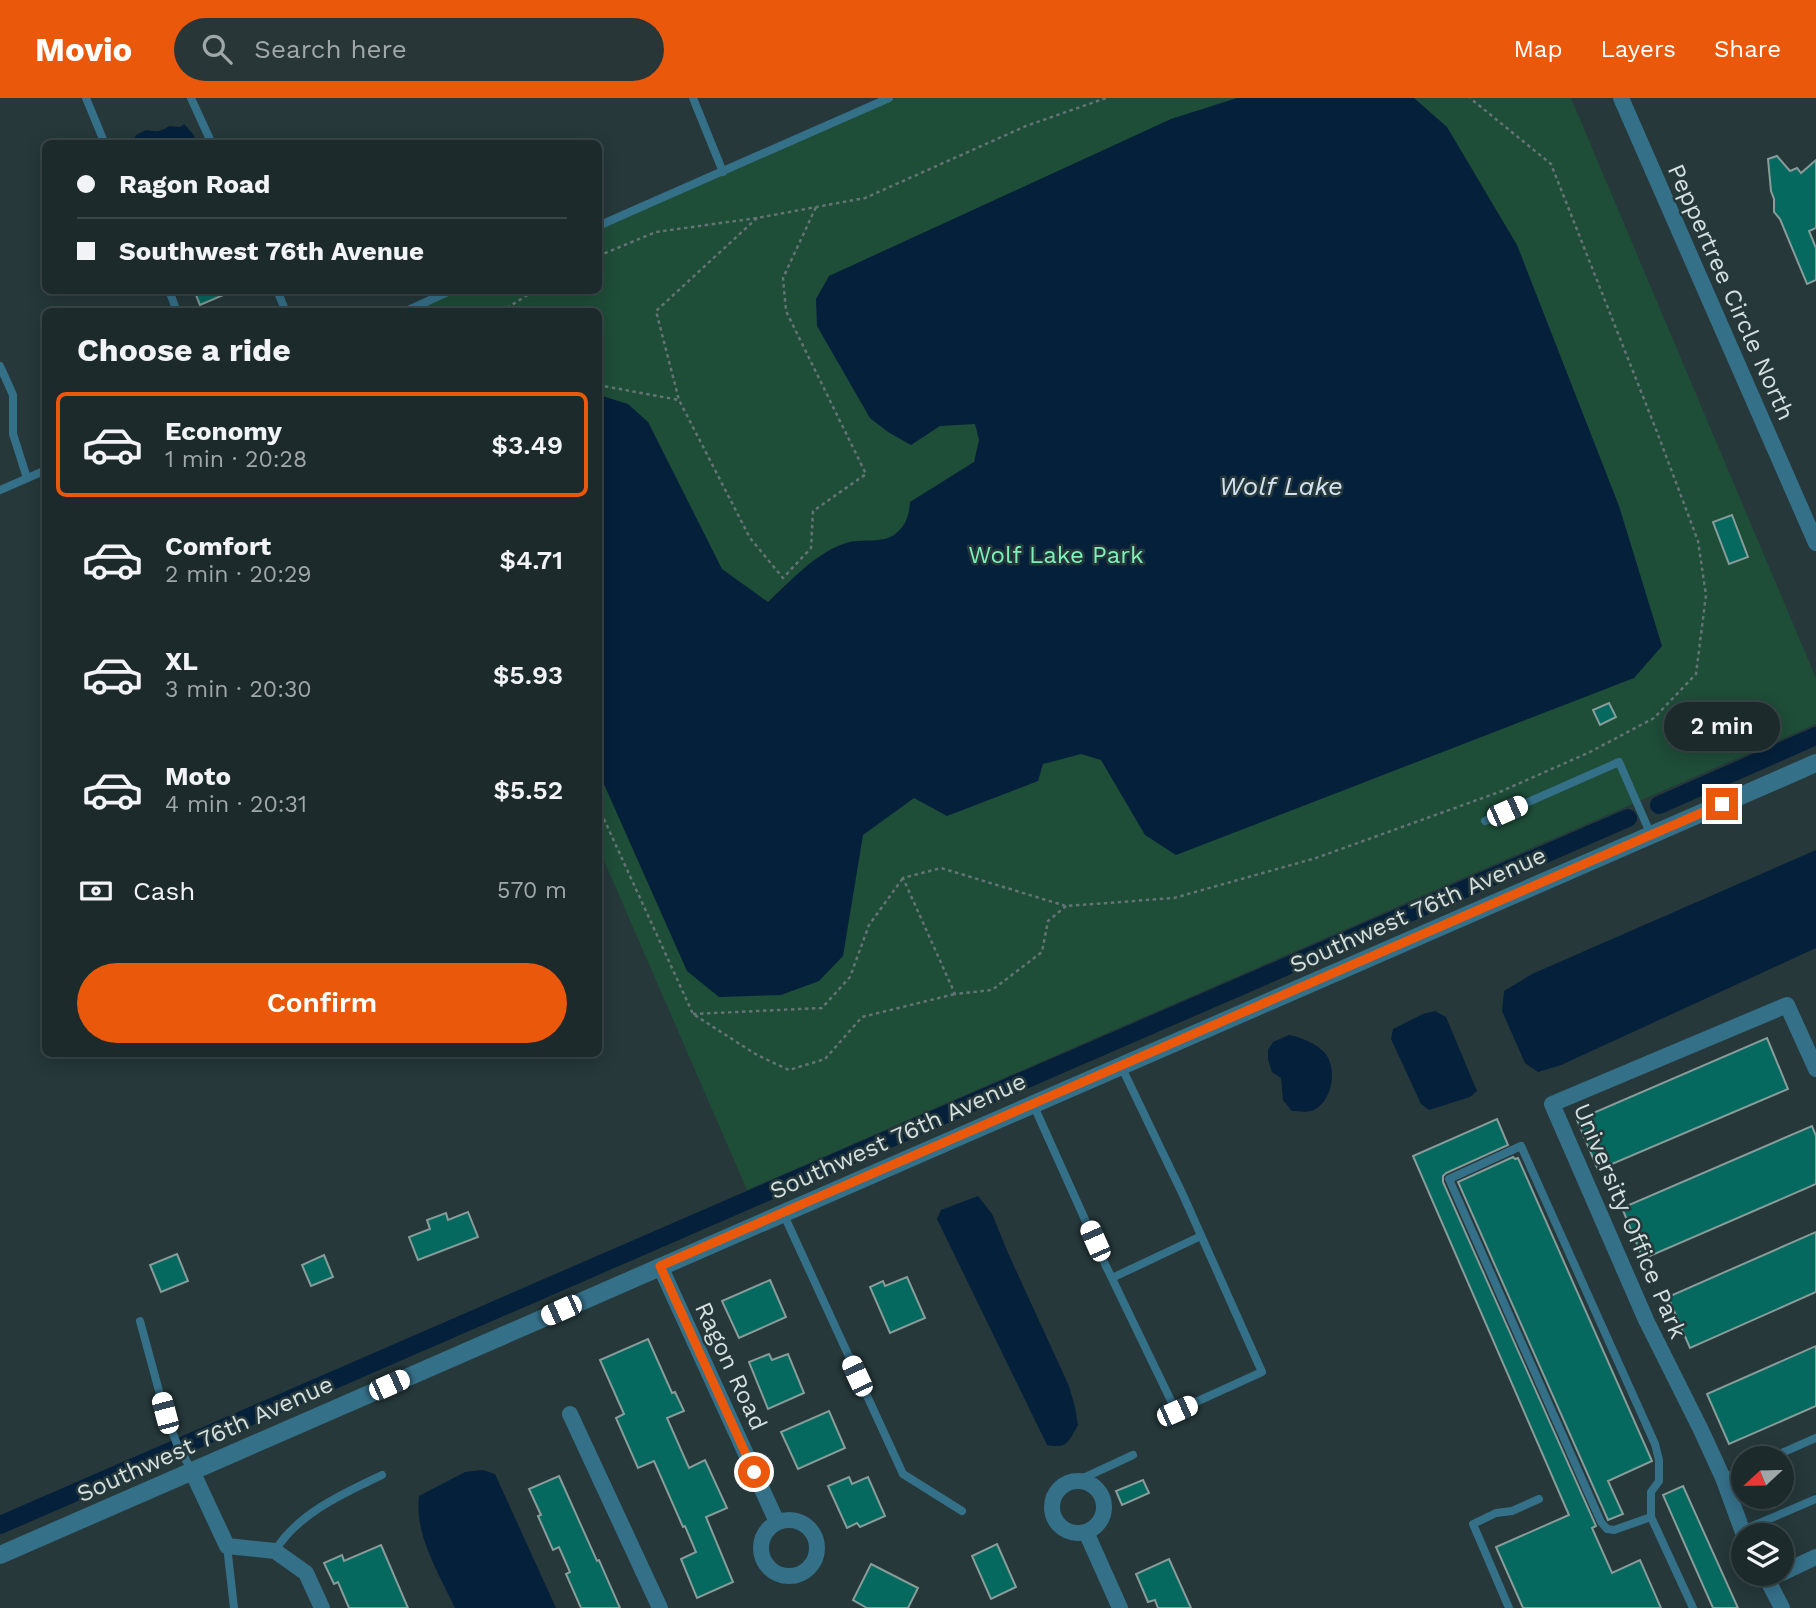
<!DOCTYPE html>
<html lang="en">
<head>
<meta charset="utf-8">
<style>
  body { margin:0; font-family:"Work Sans",sans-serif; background:#293638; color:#f1f3f6; height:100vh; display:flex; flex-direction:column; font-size:26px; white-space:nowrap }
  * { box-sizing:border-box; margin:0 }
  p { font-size:23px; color:#a0a7a9 }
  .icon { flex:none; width:38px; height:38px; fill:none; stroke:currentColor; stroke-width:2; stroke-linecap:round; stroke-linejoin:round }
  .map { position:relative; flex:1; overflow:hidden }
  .side { position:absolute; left:42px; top:210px; width:560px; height:749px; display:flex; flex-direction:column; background:#1c2a2c; border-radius:10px; box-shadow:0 4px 18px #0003,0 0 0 2px #3a4648 }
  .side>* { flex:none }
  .hud { position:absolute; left:42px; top:42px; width:560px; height:154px; border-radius:10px; box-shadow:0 4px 18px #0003,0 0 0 2px #3a4648; display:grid; align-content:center; height:154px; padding:0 35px; background:#1c2a2c }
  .needle { width:46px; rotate:248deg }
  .fabs { position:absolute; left:1731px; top:1348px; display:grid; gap:14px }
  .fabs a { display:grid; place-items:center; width:63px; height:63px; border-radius:50%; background:#1c2a2c; box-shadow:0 4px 18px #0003,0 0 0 2px #3a4648; font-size:35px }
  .end { position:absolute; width:32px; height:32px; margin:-16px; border:9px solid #ea580c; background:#fff; box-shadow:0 0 0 4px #fff }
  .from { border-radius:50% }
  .bubble { position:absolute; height:49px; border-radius:24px; background:#1c2a2c; box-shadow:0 4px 18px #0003,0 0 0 2px #3a4648; font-size:23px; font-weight:600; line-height:49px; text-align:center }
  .car { position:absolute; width:21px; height:42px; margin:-21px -10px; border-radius:9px; box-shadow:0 0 5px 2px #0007; background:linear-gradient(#fff 24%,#345 0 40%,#fff 0 76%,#345 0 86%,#fff 0) }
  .hud b { display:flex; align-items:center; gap:24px; height:66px; font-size:26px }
  .hud b+b { border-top:2px solid #3a4648 }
  .hud i { width:18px; height:18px; background:#f1f3f6 }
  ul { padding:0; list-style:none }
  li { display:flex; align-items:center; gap:21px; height:105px; margin:0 14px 10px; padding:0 21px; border:4px solid transparent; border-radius:10px }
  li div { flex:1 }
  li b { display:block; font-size:26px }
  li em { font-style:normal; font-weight:600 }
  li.active { border-color:#ea580c }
  li>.icon { width:63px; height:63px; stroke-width:1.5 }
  h2 { padding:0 35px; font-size:32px; line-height:84px }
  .pay { display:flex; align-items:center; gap:18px; height:77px; padding:0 35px; font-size:26px }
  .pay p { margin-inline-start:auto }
  .cta { display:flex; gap:14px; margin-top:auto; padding:14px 35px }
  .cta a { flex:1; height:80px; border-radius:42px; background:#ea580c; color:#fff; font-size:28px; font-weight:600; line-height:80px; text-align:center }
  header { display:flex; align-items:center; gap:42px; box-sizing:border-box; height:98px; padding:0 35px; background:#ea580c; color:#fff }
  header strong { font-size:33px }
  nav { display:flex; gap:38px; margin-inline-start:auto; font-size:24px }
  .search { width:490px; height:63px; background:#293638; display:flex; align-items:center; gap:18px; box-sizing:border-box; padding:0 24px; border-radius:38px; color:#a0a7a9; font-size:26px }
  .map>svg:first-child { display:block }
  .green { fill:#1e4d38 }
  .water { fill:#05203b }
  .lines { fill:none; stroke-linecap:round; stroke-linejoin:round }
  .canal { stroke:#05203b; stroke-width:18 }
  .building { fill:#056960; stroke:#889c99; stroke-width:2 }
  .path { stroke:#647475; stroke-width:2.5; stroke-dasharray:3.5 3.5; stroke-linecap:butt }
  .service { stroke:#357089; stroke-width:8 }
  .minor { stroke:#357089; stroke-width:16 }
  .tertiary { stroke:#357089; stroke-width:18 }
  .route { stroke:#ea580c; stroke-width:9 }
  .labels { text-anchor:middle; stroke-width:5; stroke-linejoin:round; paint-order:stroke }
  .street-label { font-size:24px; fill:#d4dfe0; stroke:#26383a }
  .park-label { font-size:24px; fill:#7cf1bb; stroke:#26383a }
  .water-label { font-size:26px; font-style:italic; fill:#d4e2f2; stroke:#26383a }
</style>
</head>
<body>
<header>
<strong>Movio</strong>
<div class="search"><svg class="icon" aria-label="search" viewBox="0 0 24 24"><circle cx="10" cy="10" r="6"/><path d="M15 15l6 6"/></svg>Search here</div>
<nav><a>Map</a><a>Layers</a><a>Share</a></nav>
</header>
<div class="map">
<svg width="1816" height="1510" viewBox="0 0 1816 1510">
  <rect width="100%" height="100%" fill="#26383a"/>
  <polygon class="green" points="895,0 1571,0 1816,580 1816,626 747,1092 599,751 598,214 405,214 453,193 598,192 599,129"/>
  <g class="water">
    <path d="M1237 0H1414L1447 29 1517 147 1619 408 1662 548 1634 580 1176 757 1145 737 1101 662 1081 656 1043 666 1038 683 947 718 914 700 863 737 843 858 819 883 781 897 719 899 687 873 599 675V297L628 306 648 324 722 471 768 504C791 483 815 455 846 445 860 440 880 446 894 437 906 428 909 418 910 404L974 364 979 342 975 326 940 328 911 347 888 334 870 320 817 228 816 201 829 178 1171 21Z"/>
    <path d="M184 26 193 36 197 45H133L136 37 146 32C156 34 161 34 169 28L180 29Z"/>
    <polygon points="1816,752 1816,850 1561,967 1538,974 1525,965 1502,913 1504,893 1532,876"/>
    <polygon points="1435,913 1446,919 1477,993 1470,999 1429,1012 1421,1006 1391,941 1393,931 1423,916"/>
    <path d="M1289 937C1301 939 1315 945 1324 954 1338 969 1333 1002 1314 1012 1308 1015 1299 1013 1292 1013L1283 1002 1281 980 1272 974 1268 962V952L1273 944Z"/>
    <path d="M978 1098 992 1116 1008 1155 1069 1288 1075 1309 1078 1327C1068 1344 1068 1351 1047 1347L937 1121 941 1112Z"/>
    <path d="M483 1372 495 1376 556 1510H455C439 1476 414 1436 419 1398L465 1374Z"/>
  </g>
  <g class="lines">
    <g class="canal">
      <polyline points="1659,707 1816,638"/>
      <path d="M0 1427C541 1188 1086 958 1628 720"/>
    </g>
  </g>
  <g class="building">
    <polygon points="1777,58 1790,73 1797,70 1801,75 1816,62 1816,130 1809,133 1816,150 1816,182 1807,186 1780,121 1774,114 1774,101 1771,93 1768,61"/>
    <polygon points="194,192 235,192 200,207"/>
    <polygon points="1732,417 1748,459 1729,466 1713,424"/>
    <polygon points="1609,605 1616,619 1600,627 1593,612"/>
    <polygon points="1767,940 1788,991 1598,1072 1577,1022"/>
    <polygon points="1497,1021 1508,1047 1446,1075 1443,1078 1443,1084 1596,1428 1592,1430 1612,1475 1640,1462 1661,1510 1523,1510 1496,1449 1569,1417 1413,1058"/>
    <polygon points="1812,1028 1816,1038 1816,1086 1643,1161 1622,1110"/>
    <polygon points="1513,1059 1515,1061 1518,1060 1652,1363 1608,1383 1623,1416 1608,1422 1458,1084"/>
    <polygon points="468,1114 478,1139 418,1162 409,1139 430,1131 427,1122 446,1115 448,1122"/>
    <polygon points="1816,1134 1816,1194 1690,1250 1668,1199"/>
    <polygon points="177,1156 188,1183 161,1194 150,1167"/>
    <polygon points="324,1157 333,1179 311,1188 302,1167"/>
    <polygon points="907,1179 925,1220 890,1235 870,1189 883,1183 885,1188"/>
    <polygon points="770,1182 786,1219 739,1240 722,1203"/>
    <polygon points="648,1241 672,1295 675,1294 684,1313 667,1320 689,1370 705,1362 727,1410 706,1419 733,1484 697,1500 681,1461 696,1454 685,1428 683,1429 654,1363 638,1370 616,1320 624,1316 600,1262"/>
    <polygon points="1816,1248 1816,1308 1729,1346 1707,1296"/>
    <polygon points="769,1256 772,1262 788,1256 804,1295 768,1311 749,1264"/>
    <polygon points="829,1313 845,1350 798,1371 781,1334"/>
    <polygon points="559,1378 597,1463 599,1462 620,1510 581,1510 566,1476 570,1474 559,1449 553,1452 538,1418 541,1417 529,1391"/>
    <polygon points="849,1379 852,1386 868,1379 885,1418 860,1429 857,1425 847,1430 828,1388"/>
    <polygon points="1143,1382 1149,1395 1122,1407 1116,1393"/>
    <polygon points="1683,1388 1738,1510 1713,1510 1663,1397"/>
    <polygon points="997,1446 1016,1489 991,1501 972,1458"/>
    <polygon points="381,1447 408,1510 349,1510 338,1484 334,1486 324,1465 342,1457 344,1463"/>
    <polygon points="1169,1461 1191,1510 1158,1510 1155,1502 1148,1504 1136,1476"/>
    <polygon points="871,1466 918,1490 908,1510 867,1510 853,1502"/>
  </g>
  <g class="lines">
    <g class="path">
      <polyline points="757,120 656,213 679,302 750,440 783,480 811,450 813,413 866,376 786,213 783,180 816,109"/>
      <polyline points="598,158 656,134 757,120 865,100 1026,28 1106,0"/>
      <polyline points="501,214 535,192"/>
      <polyline points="598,287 679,302"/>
      <polyline points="598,708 693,916 757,957 789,972 825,961 862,919 955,896"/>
      <polyline points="1066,808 1048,823 1042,854 992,892 955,896 903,780 941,770 1066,808 1174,800 1316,760 1502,693 1590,654 1654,620 1696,576 1706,497 1698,443 1657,334 1551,66 1470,0"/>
      <polyline points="693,916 822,910 850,879 869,827 903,780"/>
    </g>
    <g class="service">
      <polyline points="86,0 105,46"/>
      <polyline points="191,0 212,46"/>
      <polyline points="693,0 723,74"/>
      <polyline points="598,128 889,0"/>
      <polyline points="169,192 177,214"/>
      <polyline points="277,192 286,214"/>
      <polyline points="404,214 452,192"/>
      <polyline points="0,268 13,297 13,336 27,380"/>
      <polyline points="0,392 46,372"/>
      <polyline points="1485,723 1619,664 1651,737"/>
      <polyline points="1033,1006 1105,1166 1176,1313 1262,1274 1183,1097 1121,968"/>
      <polyline points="783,1115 903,1376 962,1413"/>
      <polyline points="1112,1180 1201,1138"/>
      <polyline points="140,1223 165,1315 177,1346 192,1373"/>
      <polyline points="1770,1360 1816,1340"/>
      <polyline points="1723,1380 1743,1372"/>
      <polyline points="1077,1383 1133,1357"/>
      <polyline points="1651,1419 1614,1432 1607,1431 1601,1424 1449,1081 1521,1048 1655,1346 1659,1362 1659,1383 1651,1394 1651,1419 1693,1510"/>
      <polyline points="1743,1432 1816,1401"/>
      <polyline points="227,1448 234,1510"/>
      <path d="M275 1453C297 1416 344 1395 382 1377"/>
      <polyline points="1509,1510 1473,1426 1496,1415 1512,1413 1539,1401"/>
    </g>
    <g class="minor">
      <polyline points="1621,0 1816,445"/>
      <polyline points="660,1168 777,1424"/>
      <polyline points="570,1316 660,1510"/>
      <polyline points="192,1373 227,1448 275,1453 306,1475 322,1510"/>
      <circle cx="1078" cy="1409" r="26"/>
      <circle cx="789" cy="1450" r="28"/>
      <polyline points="1086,1434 1120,1510"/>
      <polyline points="1744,1437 1723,1380 1701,1332 1646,1222 1552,1006 1787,907 1816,971"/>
      <polyline points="1764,1475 1782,1510"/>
      <polyline points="1782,1475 1816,1459"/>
    </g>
    <polyline class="tertiary" points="0,1457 1816,665"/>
  </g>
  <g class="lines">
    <polyline class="route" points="754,1374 660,1168 1722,706"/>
  </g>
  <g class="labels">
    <g class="street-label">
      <text transform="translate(1731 194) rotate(66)" y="8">Peppertree Circle North</text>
      <text transform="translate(1418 812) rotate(-24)" y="8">Southwest 76th Avenue</text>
      <text transform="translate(898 1038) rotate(-24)" y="8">Southwest 76th Avenue</text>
      <text transform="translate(1630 1123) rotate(67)" y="8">University Office Park</text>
      <text transform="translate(731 1268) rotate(65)" y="8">Ragon Road</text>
      <text transform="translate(205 1341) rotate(-24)" y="8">Southwest 76th Avenue</text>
    </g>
    <g class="park-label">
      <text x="1056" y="465">Wolf Lake Park</text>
    </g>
    <g class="water-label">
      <text x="1281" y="397">Wolf Lake</text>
    </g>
  </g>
</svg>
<div class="fabs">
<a><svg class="needle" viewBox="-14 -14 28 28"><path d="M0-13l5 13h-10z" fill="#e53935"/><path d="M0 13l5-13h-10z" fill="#a0a7a9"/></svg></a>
<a><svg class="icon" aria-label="layers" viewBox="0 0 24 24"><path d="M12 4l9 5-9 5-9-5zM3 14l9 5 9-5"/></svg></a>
</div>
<i class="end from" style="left:754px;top:1374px"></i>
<i class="end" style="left:1722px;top:706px"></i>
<div class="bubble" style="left:1664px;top:604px;width:116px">2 min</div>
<i class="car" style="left:1507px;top:713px;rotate:66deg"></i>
<i class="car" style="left:1095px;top:1143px;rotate:336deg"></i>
<i class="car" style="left:561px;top:1212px;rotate:246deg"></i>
<i class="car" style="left:857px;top:1278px;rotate:335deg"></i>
<i class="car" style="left:389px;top:1287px;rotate:66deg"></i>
<i class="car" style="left:1177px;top:1313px;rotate:66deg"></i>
<i class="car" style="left:165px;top:1315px;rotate:345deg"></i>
<div class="hud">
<b><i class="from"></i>Ragon Road</b>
<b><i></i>Southwest 76th Avenue</b>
</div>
<section class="side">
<h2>Choose a ride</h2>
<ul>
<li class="active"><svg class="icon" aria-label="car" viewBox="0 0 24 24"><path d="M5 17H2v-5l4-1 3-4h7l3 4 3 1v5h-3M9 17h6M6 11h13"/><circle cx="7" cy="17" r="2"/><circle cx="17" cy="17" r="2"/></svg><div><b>Economy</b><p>1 min · 20:28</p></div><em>$3.49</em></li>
<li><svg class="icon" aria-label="car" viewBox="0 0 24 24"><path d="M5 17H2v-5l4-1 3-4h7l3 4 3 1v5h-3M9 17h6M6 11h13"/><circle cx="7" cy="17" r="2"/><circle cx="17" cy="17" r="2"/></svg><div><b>Comfort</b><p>2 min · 20:29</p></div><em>$4.71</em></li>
<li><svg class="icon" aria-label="car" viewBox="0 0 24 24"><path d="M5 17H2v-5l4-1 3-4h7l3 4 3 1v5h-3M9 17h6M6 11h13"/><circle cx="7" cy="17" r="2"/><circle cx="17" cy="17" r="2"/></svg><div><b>XL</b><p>3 min · 20:30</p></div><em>$5.93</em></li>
<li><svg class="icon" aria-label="car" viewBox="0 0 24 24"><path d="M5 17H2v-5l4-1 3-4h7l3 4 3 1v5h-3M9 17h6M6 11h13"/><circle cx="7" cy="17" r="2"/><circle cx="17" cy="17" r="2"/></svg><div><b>Moto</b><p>4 min · 20:31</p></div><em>$5.52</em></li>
</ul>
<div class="pay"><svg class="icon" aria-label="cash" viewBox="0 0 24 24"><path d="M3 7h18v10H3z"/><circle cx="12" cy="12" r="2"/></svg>Cash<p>570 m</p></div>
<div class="cta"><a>Confirm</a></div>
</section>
</div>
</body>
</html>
